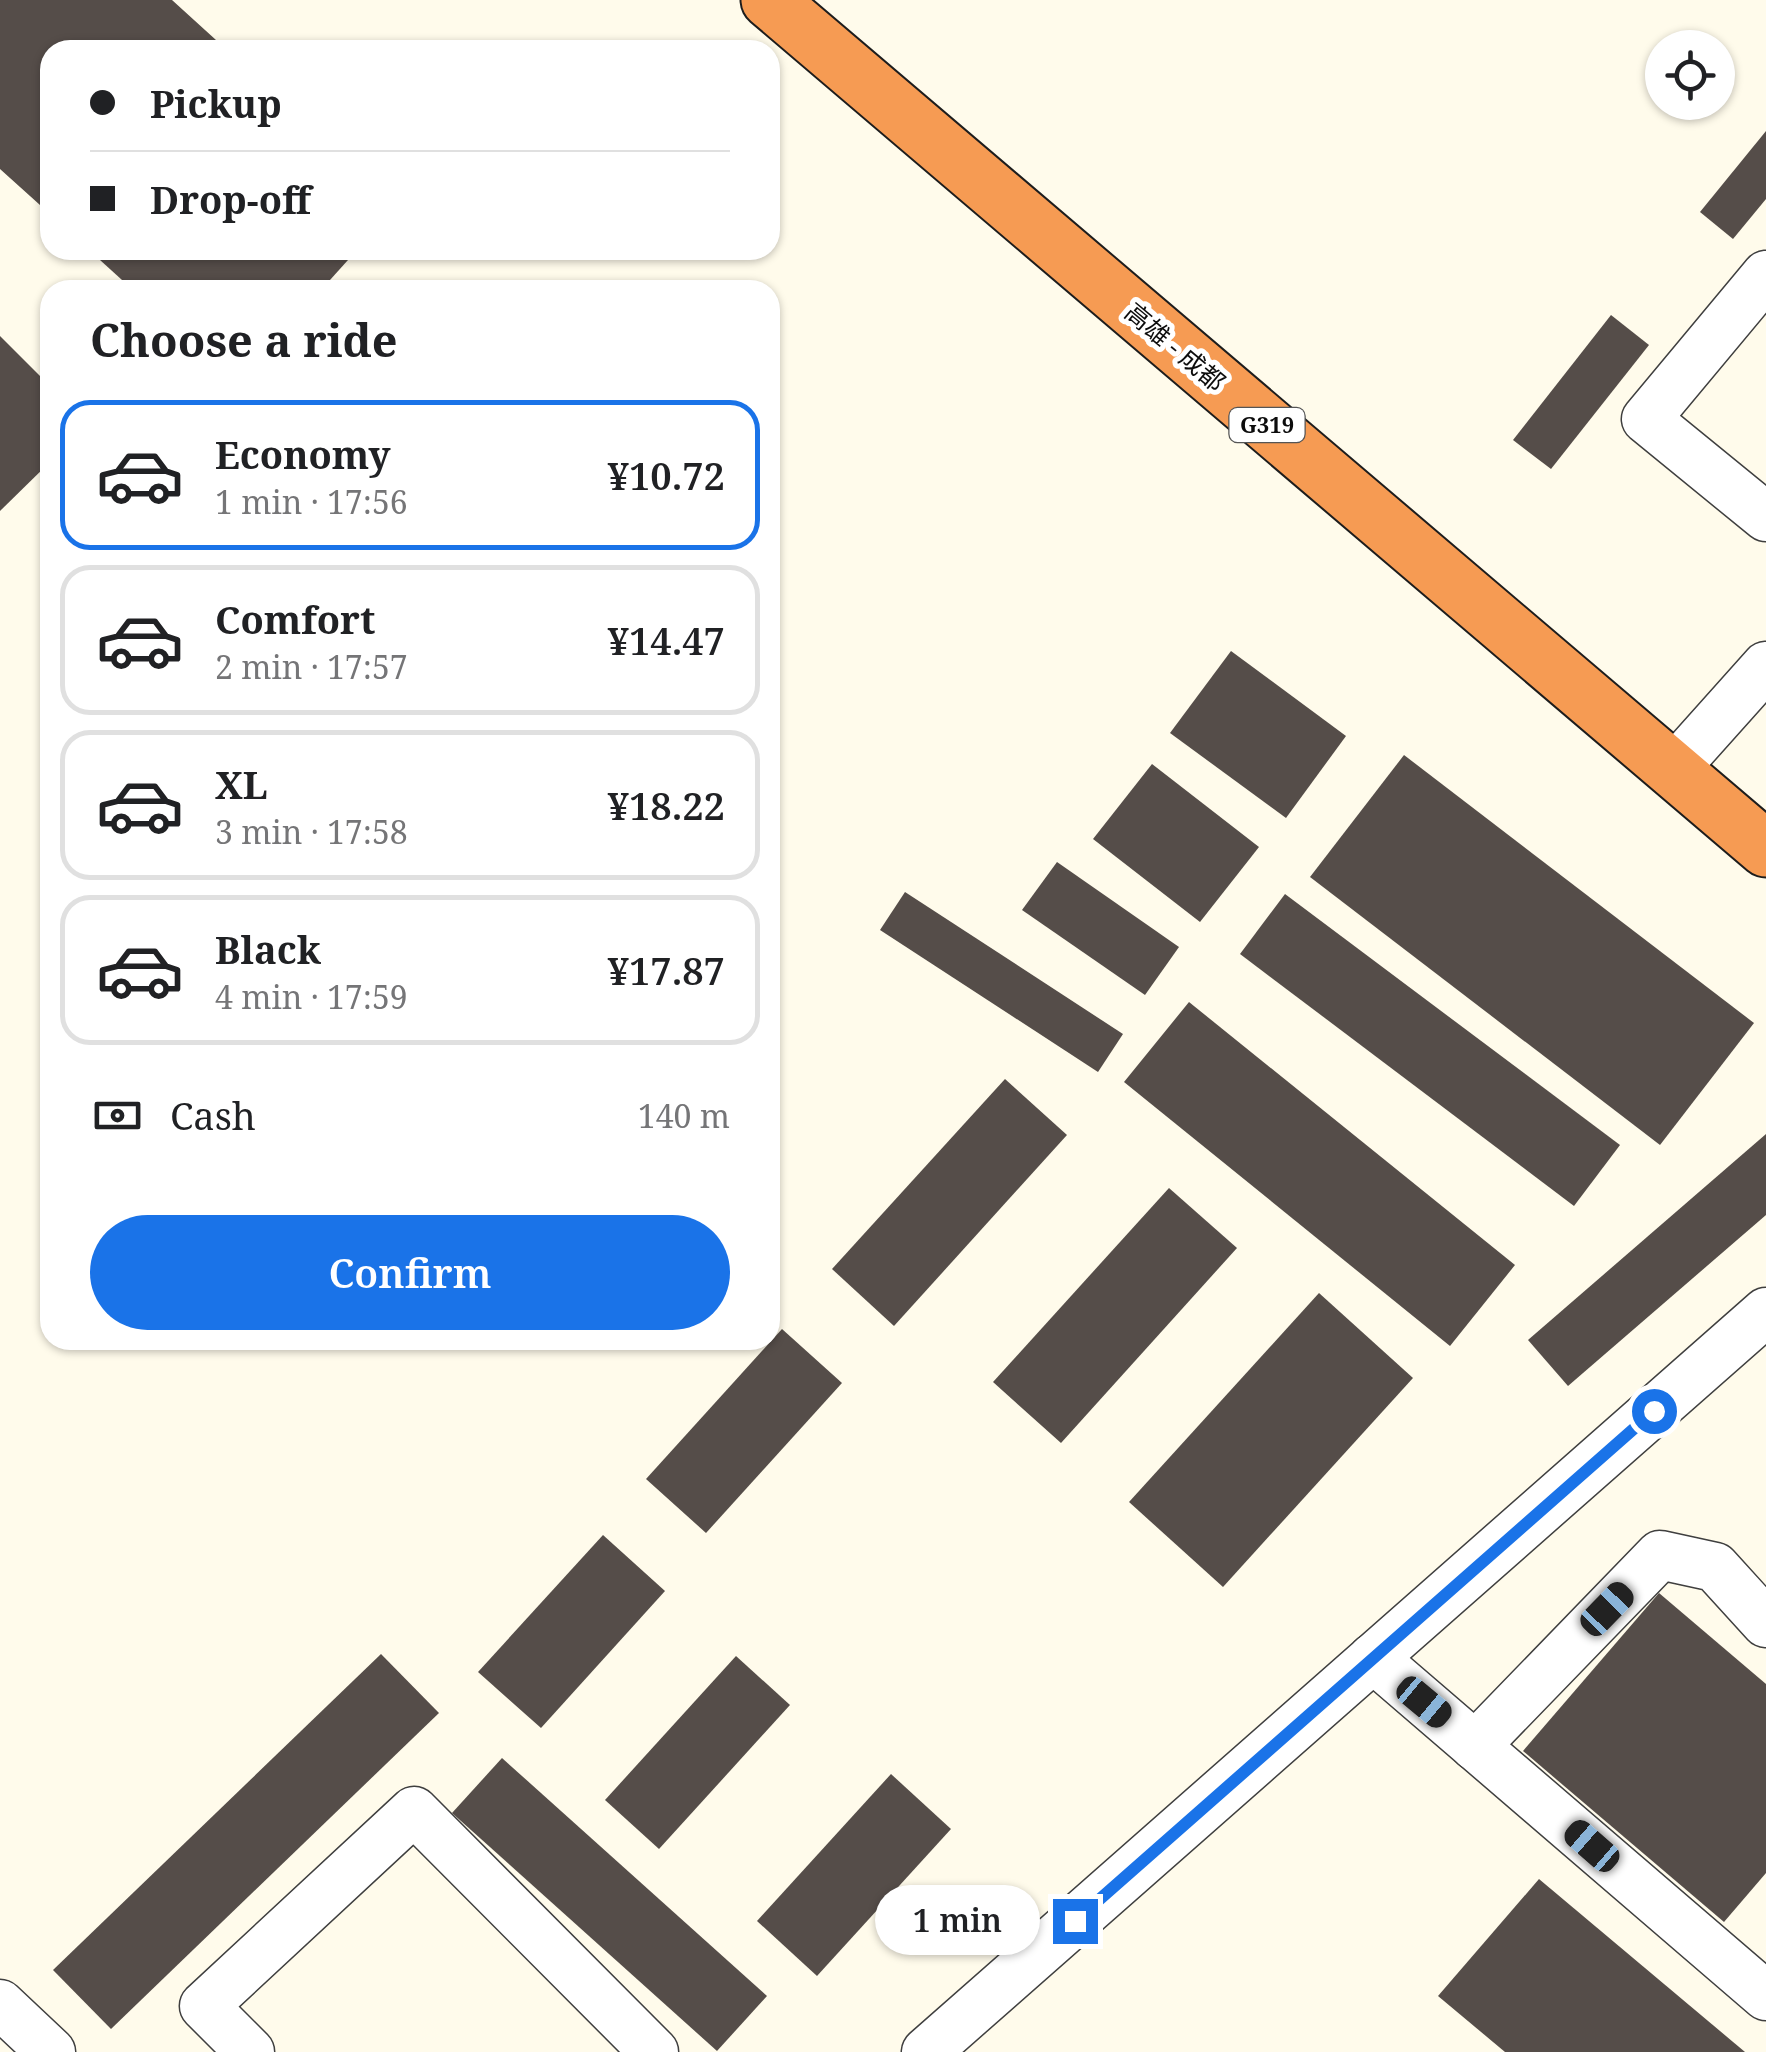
<!DOCTYPE html>
<html lang="en">
<head>
<meta charset="utf-8">
<style>
  body { margin:0; font-family:"Noto Serif","Noto Sans SC",serif; background:#f2f2f2; color:#202124; height:100vh; display:flex; flex-direction:column; font-size:38px; white-space:nowrap }
  * { box-sizing:border-box; margin:0 }
  p { font-size:32px; color:#757577 }
  .icon { flex:none; width:55px; height:55px; fill:none; stroke:currentColor; stroke-width:2; stroke-linecap:round; stroke-linejoin:round }
  .map { position:relative; flex:1; overflow:hidden }
  .sheet { position:absolute; left:40px; top:280px; width:740px; height:1070px; display:flex; flex-direction:column; background:#fff; border-radius:30px; box-shadow:0 2px 8px #0004 }
  .sheet>* { flex:none }
  .hud { position:absolute; left:40px; top:40px; width:740px; height:220px; border-radius:30px; box-shadow:0 2px 8px #0004; display:grid; align-content:center; height:220px; padding:0 50px; background:#fff }
  .buttons { position:absolute; left:1645px; top:30px; display:grid; gap:20px }
  .buttons a { display:grid; place-items:center; width:90px; height:90px; border-radius:50%; background:#fff; box-shadow:0 2px 8px #0004; font-size:50px }
  .end { position:absolute; width:45px; height:45px; margin:-22px; border:12px solid #1a73e8; background:#fff; box-shadow:0 0 0 5px #fff }
  .from { border-radius:50% }
  .bubble { position:absolute; height:70px; border-radius:35px; background:#fff; box-shadow:0 2px 8px #0004; font-size:32px; font-weight:600; line-height:70px; text-align:center }
  .car { position:absolute; width:30px; height:60px; margin:-30px -15px; border-radius:12px; box-shadow:0 0 8px 2px #0007; background:linear-gradient(#222 24%,#8ab4d8 0 40%,#222 0 76%,#8ab4d8 0 86%,#222 0) }
  .hud b { display:flex; align-items:center; gap:35px; height:95px; font-size:38px }
  .hud b+b { border-top:2px solid #e0e0e0 }
  .hud i { width:25px; height:25px; background:#202124 }
  ul { padding:0; list-style:none }
  li { display:flex; align-items:center; gap:30px; height:150px; margin:0 20px 15px; padding:0 30px; border:5px solid #e0e0e0; border-radius:30px }
  li div { flex:1 }
  li b { display:block; font-size:38px }
  li em { font-style:normal; font-weight:600 }
  li.active { border-color:#1a73e8 }
  li>.icon { width:90px; height:90px; stroke-width:1.5 }
  h2 { padding:0 50px; font-size:45px; line-height:120px }
  .pay { display:flex; align-items:center; gap:25px; height:110px; padding:0 50px; font-size:38px }
  .pay p { margin-inline-start:auto }
  .cta { display:flex; gap:20px; margin-top:auto; padding:20px 50px }
  .cta a { flex:1; height:115px; border-radius:60px; background:#1a73e8; color:#fff; font-size:40px; font-weight:600; line-height:115px; text-align:center }
  .map>svg:first-child { display:block }
  .building { fill:#554d49 }
  .lines { fill:none; stroke-linecap:round; stroke-linejoin:round }
  .minor-casing { stroke:#3f3f3f; stroke-width:51 }
  .highway-casing { stroke:#1d1d1d; stroke-width:59 }
  .minor { stroke:#fff; stroke-width:48 }
  .highway { stroke:#f69b53; stroke-width:55 }
  .route { stroke:#1a73e8; stroke-width:12 }
  .labels { text-anchor:middle; stroke-width:10; stroke-linejoin:round; paint-order:stroke }
  .shield { fill:#fff; stroke:#555; stroke-width:2.5 }
  .shield-label { font-size:22px; font-weight:bold; fill:#0c0c0c }
  .street-label { font-size:25px; fill:#0c0c0c; stroke:#fff }
</style>
</head>
<body>
<div class="map">
<svg width="1766" height="2052" viewBox="0 0 1766 2052">
  <rect width="100%" height="100%" fill="#fffbeb"/>
  <g class="building">
    <polygon points="0,0 172,0 227,50 50,50 50,214 0,169"/>
    <polygon points="1766,131 1766,199 1733,239 1700,212"/>
    <polygon points="89,250 357,250 321,290 133,290"/>
    <polygon points="1611,315 1649,345 1551,469 1513,440"/>
    <polygon points="0,336 50,386 50,462 0,511"/>
    <polygon points="1231,651 1346,736 1286,818 1170,733"/>
    <polygon points="1404,755 1754,1023 1660,1145 1310,877"/>
    <polygon points="1152,764 1259,847 1200,922 1093,839"/>
    <polygon points="1057,862 1179,947 1145,995 1022,910"/>
    <polygon points="905,892 1123,1034 1098,1072 880,930"/>
    <polygon points="1285,894 1620,1145 1574,1206 1240,954"/>
    <polygon points="1189,1002 1515,1265 1450,1346 1124,1082"/>
    <polygon points="1005,1079 1067,1135 894,1326 832,1269"/>
    <polygon points="1766,1134 1766,1215 1568,1386 1528,1340"/>
    <polygon points="1169,1188 1237,1248 1061,1443 993,1382"/>
    <polygon points="1319,1293 1413,1378 1223,1587 1129,1502"/>
    <polygon points="782,1329 842,1383 706,1533 646,1479"/>
    <polygon points="603,1535 665,1591 541,1728 478,1672"/>
    <polygon points="1659,1593 1766,1684 1766,1873 1724,1922 1523,1751"/>
    <polygon points="381,1654 439,1713 111,2029 53,1970"/>
    <polygon points="736,1656 790,1705 659,1849 605,1800"/>
    <polygon points="502,1758 767,1996 717,2051 452,1813"/>
    <polygon points="891,1774 951,1829 817,1976 757,1921"/>
    <polygon points="1539,1879 1745,2052 1505,2052 1438,1996"/>
  </g>
  <g class="lines">
    <defs>
      <g id="minor">
        <polyline points="1766,275 1646,419 1766,517"/>
        <polyline points="1673,770 1766,666"/>
        <polyline points="1373,1658 1766,1996"/>
        <polyline points="1475,1746 1660,1555 1715,1567 1766,1623"/>
        <polyline points="0,2004 51,2052"/>
        <polyline points="250,2052 204,2006 414,1811 654,2052"/>
        <polyline points="926,2052 1766,1312"/>
      </g>
      <polyline id="highway" points="769,0 1766,849"/>
    </defs>
    <use href="#minor" class="minor-casing"/>
    <use href="#highway" class="highway-casing"/>
    <use href="#minor" class="minor"/>
    <use href="#highway" class="highway"/>
  </g>
  <g class="lines">
    <polyline class="route" points="1075,1921 1654,1411"/>
  </g>
  <g class="labels">
    <rect class="shield" x="1229.5" y="408" width="75" height="34" rx="8"/>
    <g class="shield-label">
      <text x="1267" y="433">G319</text>
    </g>
    <g class="street-label">
      <text transform="translate(1175 347) rotate(40)" y="9">高雄 - 成都</text>
    </g>
  </g>
</svg>
<div class="buttons">
<a><svg class="icon" aria-label="locate" viewBox="0 0 24 24"><circle cx="12" cy="12" r="6"/><path d="M12 2v4M12 18v4M2 12h4M18 12h4"/></svg></a>
</div>
<i class="end from" style="left:1654px;top:1411px"></i>
<i class="end" style="left:1075px;top:1921px"></i>
<div class="bubble" style="left:875px;top:1885px;width:165px">1 min</div>
<i class="car" style="left:1607px;top:1609px;rotate:44deg"></i>
<i class="car" style="left:1424px;top:1702px;rotate:130deg"></i>
<i class="car" style="left:1592px;top:1846px;rotate:311deg"></i>
<div class="hud">
<b><i class="from"></i>Pickup</b>
<b><i></i>Drop-off</b>
</div>
<section class="sheet">
<h2>Choose a ride</h2>
<ul>
<li class="active"><svg class="icon" aria-label="car" viewBox="0 0 24 24"><path d="M5 17H2v-5l4-1 3-4h7l3 4 3 1v5h-3M9 17h6M6 11h13"/><circle cx="7" cy="17" r="2"/><circle cx="17" cy="17" r="2"/></svg><div><b>Economy</b><p>1 min · 17:56</p></div><em>¥10.72</em></li>
<li><svg class="icon" aria-label="car" viewBox="0 0 24 24"><path d="M5 17H2v-5l4-1 3-4h7l3 4 3 1v5h-3M9 17h6M6 11h13"/><circle cx="7" cy="17" r="2"/><circle cx="17" cy="17" r="2"/></svg><div><b>Comfort</b><p>2 min · 17:57</p></div><em>¥14.47</em></li>
<li><svg class="icon" aria-label="car" viewBox="0 0 24 24"><path d="M5 17H2v-5l4-1 3-4h7l3 4 3 1v5h-3M9 17h6M6 11h13"/><circle cx="7" cy="17" r="2"/><circle cx="17" cy="17" r="2"/></svg><div><b>XL</b><p>3 min · 17:58</p></div><em>¥18.22</em></li>
<li><svg class="icon" aria-label="car" viewBox="0 0 24 24"><path d="M5 17H2v-5l4-1 3-4h7l3 4 3 1v5h-3M9 17h6M6 11h13"/><circle cx="7" cy="17" r="2"/><circle cx="17" cy="17" r="2"/></svg><div><b>Black</b><p>4 min · 17:59</p></div><em>¥17.87</em></li>
</ul>
<div class="pay"><svg class="icon" aria-label="cash" viewBox="0 0 24 24"><path d="M3 7h18v10H3z"/><circle cx="12" cy="12" r="2"/></svg>Cash<p>140 m</p></div>
<div class="cta"><a>Confirm</a></div>
</section>
</div>
</body>
</html>
